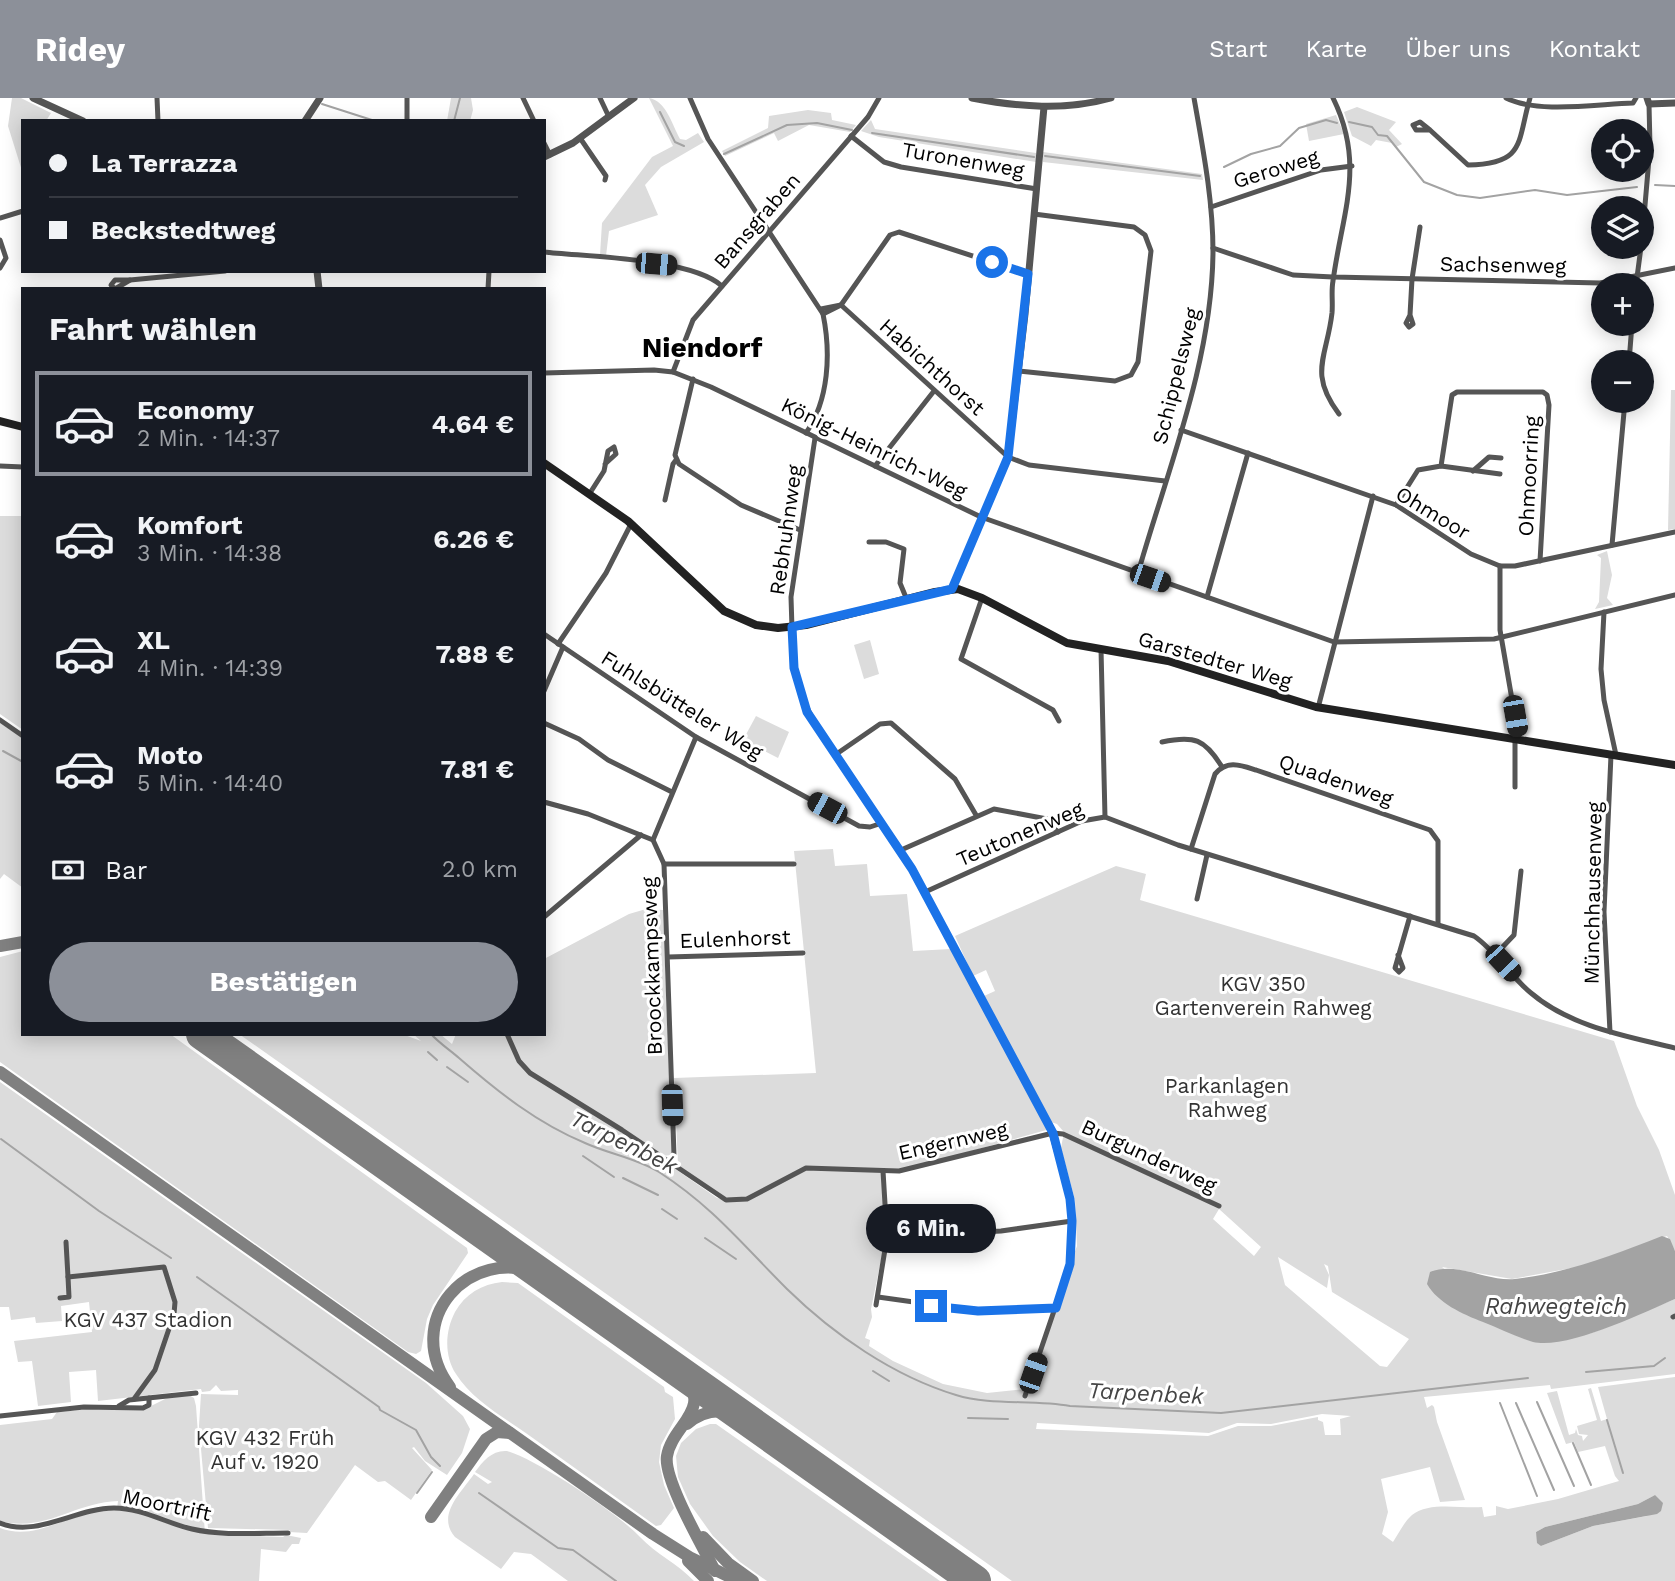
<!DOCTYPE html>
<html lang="de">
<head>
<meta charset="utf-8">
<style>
  body { margin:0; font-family:"Work Sans",sans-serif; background:#20242c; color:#f1f3f6; height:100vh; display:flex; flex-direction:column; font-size:26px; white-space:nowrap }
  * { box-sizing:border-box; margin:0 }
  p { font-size:23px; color:#9ea1a6 }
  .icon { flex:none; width:38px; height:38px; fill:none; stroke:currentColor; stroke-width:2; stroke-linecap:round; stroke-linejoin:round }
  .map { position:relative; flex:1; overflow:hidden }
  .drawer { position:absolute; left:21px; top:189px; width:525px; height:749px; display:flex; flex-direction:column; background:#171b24; border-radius:0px; box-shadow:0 4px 18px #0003 }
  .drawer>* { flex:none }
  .banner { position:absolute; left:21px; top:21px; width:525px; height:154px; border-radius:0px; box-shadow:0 4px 18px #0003; display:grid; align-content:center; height:154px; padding:0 28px; background:#171b24 }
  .buttons { position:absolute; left:1591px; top:21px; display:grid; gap:14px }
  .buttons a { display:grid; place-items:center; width:63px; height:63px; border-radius:50%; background:#171b24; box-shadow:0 4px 18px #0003; font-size:35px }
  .end { position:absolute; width:32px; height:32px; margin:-16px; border:9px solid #1a73e8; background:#fff; box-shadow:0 0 0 4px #fff }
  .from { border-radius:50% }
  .bubble { position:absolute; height:49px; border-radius:24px; background:#171b24; box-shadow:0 4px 18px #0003; font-size:23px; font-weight:700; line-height:49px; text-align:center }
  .car { position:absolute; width:21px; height:42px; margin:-21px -10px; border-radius:9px; box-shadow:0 0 5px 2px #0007; background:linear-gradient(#222 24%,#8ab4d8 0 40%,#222 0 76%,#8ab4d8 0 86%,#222 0) }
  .banner b { display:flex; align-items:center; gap:24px; height:66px; font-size:26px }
  .banner b+b { border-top:2px solid #363941 }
  .banner i { width:18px; height:18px; background:#f1f3f6 }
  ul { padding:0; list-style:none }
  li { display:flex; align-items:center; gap:21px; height:105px; margin:0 14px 10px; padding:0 14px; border:4px solid transparent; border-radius:0px }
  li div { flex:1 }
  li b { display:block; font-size:26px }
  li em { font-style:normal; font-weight:700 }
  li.current { border-color:#8c9099 }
  li>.icon { width:63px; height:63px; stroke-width:1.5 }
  h2 { padding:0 28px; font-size:32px; line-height:84px }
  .pay { display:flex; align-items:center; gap:18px; height:77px; padding:0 28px; font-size:26px }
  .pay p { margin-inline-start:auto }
  .button { display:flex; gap:14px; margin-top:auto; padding:14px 28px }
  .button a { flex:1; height:80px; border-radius:42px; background:#8c9099; color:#fff; font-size:28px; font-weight:700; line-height:80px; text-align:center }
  header { display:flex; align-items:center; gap:42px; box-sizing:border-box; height:98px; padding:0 35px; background:#8c9099; color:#fff }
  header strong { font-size:33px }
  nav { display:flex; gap:38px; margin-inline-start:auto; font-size:24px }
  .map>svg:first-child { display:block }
  .green { fill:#dcdcdc; fill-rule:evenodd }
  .water { fill:#a3a3a3 }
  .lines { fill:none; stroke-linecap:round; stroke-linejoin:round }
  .stream { stroke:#a3a3a3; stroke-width:2 }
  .taxiway { stroke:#808080; stroke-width:12 }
  .runway { stroke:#808080; stroke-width:32 }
  .minor { stroke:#555; stroke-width:5 }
  .tertiary { stroke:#555; stroke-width:7 }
  .secondary { stroke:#222; stroke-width:8 }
  .route { stroke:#1a73e8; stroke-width:9 }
  .labels { text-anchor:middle; stroke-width:6; stroke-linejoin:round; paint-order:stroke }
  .street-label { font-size:21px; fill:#000; stroke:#fff }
  .park-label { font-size:21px; fill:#333; stroke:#fff }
  .water-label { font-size:23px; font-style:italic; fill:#444; stroke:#fff }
  .district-label { font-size:28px; font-weight:bold; fill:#000; stroke:#fff }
</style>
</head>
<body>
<header>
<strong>Ridey</strong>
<nav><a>Start</a><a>Karte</a><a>Über uns</a><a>Kontakt</a></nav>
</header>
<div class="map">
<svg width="1675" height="1483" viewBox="0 0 1675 1483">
  <rect width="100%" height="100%" fill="#fff"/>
  <g class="green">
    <polygon points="12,0 21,0 51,15 46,23 23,23 23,76 8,28"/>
    <polygon points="451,0 471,0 473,12 470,23 447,23"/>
    <path d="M649 0C666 3 672 26 680 41L686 42 698 35 704 44 661 69 645 87 658 117 609 133 606 158 600 157 602 125 652 59 673 48Z"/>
    <polygon points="1357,9 1396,24 1389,32 1402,46 1396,49 1392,45 1376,42 1371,48 1352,38 1344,14"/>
    <polygon points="808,12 831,15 832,22 856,27 850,34 809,27 778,43 774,35 725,58 722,53 768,30 769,18"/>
    <polygon points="1336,17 1344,36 1309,43 1306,26"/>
    <polygon points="871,22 875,31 1036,55 1036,64 879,39 861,33"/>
    <polygon points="1043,54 1202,76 1203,82 1043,64"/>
    <polygon points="1671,292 1675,292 1675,431 1668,432"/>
    <polygon points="0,418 23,418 23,632 0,616"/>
    <polygon points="1607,453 1612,477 1607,500 1613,507 1595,511 1599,504 1601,460 1597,457"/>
    <polygon points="870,542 879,576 864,581 854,547"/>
    <polygon points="756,618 789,634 778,660 743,642"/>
    <polygon points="0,625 23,640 23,790 4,776 0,781"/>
    <path d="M833 751 835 768 867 766 870 798 907 796 913 853 951 851 1050 1031 903 1072 881 1070 885 1143 871 1211 872 1219 865 1240 870 1242 869 1248 893 1263 943 1286 987 1295 1025 1291 1077 1148 1075 1102 1061 1050 1064 1034 1057 1026 1051 1024 984 898 995 893 986 872 973 878 955 838 1116 768 1146 776 1140 802 1614 943 1637 1008 1659 1052 1675 1097V1153L1667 1138 1583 1168 1512 1181 1442 1169 1535 1244 1592 1235 1675 1201V1216L1671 1217 1672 1221H1675V1276L1551 1291 1550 1287 1424 1299 1427 1310 1432 1307 1434 1309 1437 1324 1465 1402 1440 1404 1430 1369 1381 1381 1388 1414 1382 1436 1393 1444C1399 1435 1404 1424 1412 1417 1429 1403 1462 1411 1482 1409L1484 1419 1496 1417V1408L1508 1411 1558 1401 1619 1383 1615 1378 1605 1348 1578 1354 1574 1344 1566 1346 1547 1295 1557 1293 1569 1337 1575 1335 1576 1331 1578 1337 1582 1338 1583 1343 1588 1337 1579 1336 1577 1328 1597 1322 1588 1291 1591 1290 1601 1323 1607 1321 1598 1289 1675 1279V1483H1012L239 936H402L421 943 413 936H440L452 946 456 936H544V861L629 816 646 811 663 812 672 1057 661 1058 622 1034 717 1100 740 1104 720 1097 678 1067 674 980 816 975 794 753ZM1219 1111 1261 1149 1254 1158 1213 1121ZM1278 1159 1327 1190 1329 1177 1324 1166 1328 1168 1332 1194 1409 1241 1387 1269 1380 1268 1285 1187ZM1322 1316 1351 1318 1340 1321 1341 1337H1325L1323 1324 1318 1322V1319L1271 1328H1238L1208 1338 1036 1331 1037 1325 1209 1335 1237 1325 1271 1326ZM1655 1397 1647 1418 1593 1428 1541 1448 1536 1434 1545 1429 1638 1406Z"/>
    <polygon points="23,853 23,936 170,936 467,1150 468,1155 433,1207 427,1221 421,1253 416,1256 408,1254 0,964 0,859"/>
    <polygon points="0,984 426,1285 463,1318 470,1331 462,1355 447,1377 425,1363 414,1349 412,1350 432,1372 411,1402 385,1383 378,1384 355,1367 307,1435 289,1434 290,1432 208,1430 199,1328 201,1296 238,1297 238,1292 221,1293 216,1287 210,1293 202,1294 201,1291 98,1303 96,1272 69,1274 71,1304 38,1308 32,1263 18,1264 14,1243 92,1234 89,1204 61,1208 62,1223 36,1225 35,1219 11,1222 9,1209 0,1209"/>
    <path d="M502 1184 518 1185 664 1289 665 1294 673 1299 675 1321 661 1347 659 1364 664 1387 674 1410 661 1427 656 1428C614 1398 572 1368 530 1338 505 1320 472 1302 456 1276 444 1258 445 1233 455 1214 465 1196 482 1186 502 1184Z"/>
    <path d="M189 1297 194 1300 196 1308 205 1436 283 1439 286 1437 301 1440 299 1446H292L286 1454 261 1451 259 1483H0V1430C31 1442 60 1422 90 1414 98 1412 108 1412 117 1411L118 1403C75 1404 45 1435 0 1423V1327L52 1321 57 1314 93 1311 143 1312 167 1300Z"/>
    <polygon points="710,1326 716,1326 940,1483 767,1483 740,1464 713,1438 690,1406 678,1379 676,1358 681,1345 696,1331"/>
    <path d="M507 1353C538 1362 620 1417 640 1439 656 1456 678 1466 694 1483H568L531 1456 514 1454 501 1471 455 1439C436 1417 461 1395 474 1376L488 1386 492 1384 475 1374C483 1363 492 1352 507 1353Z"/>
  </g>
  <g class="water">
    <path d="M1662 1138 1670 1141 1675 1153V1201C1643 1215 1566 1252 1533 1244 1516 1239 1499 1230 1483 1224 1462 1216 1438 1205 1427 1186L1430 1174C1458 1163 1487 1184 1515 1181 1567 1175 1614 1157 1662 1138Z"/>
    <polygon points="1655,1397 1663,1405 1661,1413 1657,1416 1593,1428 1541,1448 1537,1445 1536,1434 1545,1429 1638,1406"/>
  </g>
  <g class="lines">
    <g class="stream">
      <polyline points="322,6 375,23"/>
      <polyline points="660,14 675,44 684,48"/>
      <polyline points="454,23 460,0"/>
      <polyline points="1349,24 1372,29 1378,37 1387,38 1424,84 1457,97 1480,100 1535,92 1567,97 1637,89"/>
      <polyline points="872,35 1034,59"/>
      <polyline points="724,56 787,27 817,25 852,32"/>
      <polyline points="1045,58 1200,78"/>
      <polyline points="1224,69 1251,56 1280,48 1299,30 1326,22 1337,25"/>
      <polyline points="1655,87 1675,88"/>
      <polyline points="3,653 23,664"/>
      <path d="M431 936C439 945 450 952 459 960 498 994 537 1025 585 1045 609 1056 636 1060 659 1074 713 1109 742 1146 787 1191 833 1236 893 1278 956 1297 991 1308 1034 1301 1070 1308L1221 1315 1528 1280"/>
      <polyline points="428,954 437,962"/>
      <polyline points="447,969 468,984"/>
      <polyline points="1,1041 99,1113 171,1160"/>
      <polyline points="583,1058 614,1079"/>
      <polyline points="623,1080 658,1097"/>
      <polyline points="662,1111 677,1121"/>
      <polyline points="705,1140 736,1161"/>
      <polyline points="197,1179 379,1309 380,1312 416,1332 431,1359 440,1368"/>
      <polyline points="873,1273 889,1283"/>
      <polyline points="1586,1274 1654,1268 1665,1260"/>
      <polyline points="1537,1304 1574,1388"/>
      <polyline points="1500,1305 1537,1398"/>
      <polyline points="1516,1305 1554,1392"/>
      <polyline points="968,1320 1008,1321"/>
      <polyline points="1607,1322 1623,1375"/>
      <polyline points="1573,1345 1591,1387"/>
      <polyline points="417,1395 432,1374"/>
      <polyline points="479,1395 558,1450 573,1452 616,1483"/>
    </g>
    <g class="taxiway">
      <polyline points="0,848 23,844"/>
      <polyline points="0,974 653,1436 691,1460 738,1483"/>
      <path d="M682 1276C715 1311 672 1327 667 1358 663 1381 703 1449 715 1473"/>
      <path d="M450 1289C401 1224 468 1145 542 1177"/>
      <path d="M687 1326C703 1312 722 1310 741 1318"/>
      <polyline points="431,1419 486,1341 497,1334 510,1335"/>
      <polyline points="703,1439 728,1465 753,1483"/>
      <polyline points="688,1463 708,1483"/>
      <polyline points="960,1473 968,1483"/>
    </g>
    <polyline class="runway" points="202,936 975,1483"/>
    <g class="minor">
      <polyline points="157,0 158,23"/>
      <polyline points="407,0 407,23"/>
      <polyline points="523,0 534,23"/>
      <polyline points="600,0 609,19"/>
      <path d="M690 0 708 41 823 216C831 255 829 302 806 335"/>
      <path d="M1333 0C1366 67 1342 115 1333 183 1331 193 1333 204 1332 215 1327 259 1308 275 1339 316"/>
      <path d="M1506 0C1538 16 1597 6 1633 5L1636 0"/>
      <path d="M1430 32 1420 24 1413 27 1416 32H1430L1468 67C1526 66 1517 44 1530 0"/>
      <polyline points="851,38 884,64 901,69 1037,91"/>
      <polyline points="580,40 606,78 605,82"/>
      <polyline points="544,45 550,57"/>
      <polyline points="1211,109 1321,72 1352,68"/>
      <polyline points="0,120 23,113"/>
      <polyline points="0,142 6,160 0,170"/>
      <polyline points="1642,142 1650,49 1649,6"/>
      <polyline points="1213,150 1293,177 1333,179 1600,185 1675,170"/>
      <path d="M544 154C588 159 691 160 722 188"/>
      <polygon points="115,182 130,182 115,191 111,187"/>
      <polyline points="130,182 225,173"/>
      <polyline points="1636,187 1641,149"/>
      <polyline points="488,191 489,173"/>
      <polyline points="841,207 1008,359 1029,367 1165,383"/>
      <polyline points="821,211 841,207"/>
      <polyline points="823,216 841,207 890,137 899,134 1028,176"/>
      <polyline points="1410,217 1413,226 1409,229 1406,225 1410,217 1412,181 1420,129"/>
      <polyline points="1629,264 1632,226"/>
      <polyline points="1019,273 1115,283 1131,277 1138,264 1151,153 1145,137 1134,129 1034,116"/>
      <polyline points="673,274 693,222 868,19 879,0"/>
      <polyline points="544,275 654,272 673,274 711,289 981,419 1334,544 1494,541 1675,497"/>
      <polyline points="693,281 675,357 679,366 741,407 800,432"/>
      <polyline points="1181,332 1396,407 1471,456 1500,468 1515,468 1675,434"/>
      <polyline points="815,340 791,499 793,562 800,595 818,632 901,752 925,794 1048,1024 1070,1101 1072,1142 1070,1166 1025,1298"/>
      <polyline points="0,368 23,369"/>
      <polyline points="875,368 934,293"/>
      <polyline points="1441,368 1500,376"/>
      <polyline points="1473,373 1489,359 1501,360"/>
      <polyline points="590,395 604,373 608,353 614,349 616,356 605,366"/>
      <polyline points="665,402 673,366 676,362"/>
      <polyline points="1396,407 1418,372 1441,368 1452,297 1457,294 1543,294 1547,297 1549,307 1540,463"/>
      <polyline points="869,444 886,444 904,451 900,485 907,502"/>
      <polyline points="1612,447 1625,303"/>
      <polyline points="1500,468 1500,532 1519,642"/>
      <path d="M1138 475C1168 370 1212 264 1213 154 1213 102 1203 51 1194 0"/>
      <polyline points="1207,499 1248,355"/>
      <polyline points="982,500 961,561 1053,612 1059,623"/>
      <polyline points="1604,514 1601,571 1604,602 1616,657"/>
      <polyline points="544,536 696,639 859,728 870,729 882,725"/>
      <polyline points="558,546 606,475 631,426"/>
      <polyline points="1101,551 1105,719"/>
      <polyline points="544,593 563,549"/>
      <polyline points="1318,610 1373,398"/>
      <polyline points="0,622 23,638"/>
      <polyline points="544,625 579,641 608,662 672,694"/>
      <polyline points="1515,642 1515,689"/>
      <path d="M1162 644C1194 637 1205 641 1222 669"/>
      <polyline points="835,657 880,626 891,625 955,681 976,717"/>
      <polyline points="544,704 588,716 653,742"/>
      <path d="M1191 751 1215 676C1227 662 1240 667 1256 672L1430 732 1438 743V826"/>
      <polyline points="901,752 994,711 1047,721 1058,734"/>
      <polyline points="664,766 794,766"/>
      <path d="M925 794 1082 723 1105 719 1178 747 1474 838C1496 853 1510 878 1531 895 1571 929 1626 938 1675 950"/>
      <polyline points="1197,801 1207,757"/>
      <polyline points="544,819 641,737"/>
      <polyline points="1398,857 1403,870 1399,874 1395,870 1410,818"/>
      <polyline points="1495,857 1514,837 1521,773"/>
      <polyline points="668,859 803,855"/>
      <polyline points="1610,934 1604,814 1611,657"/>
      <polyline points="507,936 519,963 530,975 622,1032 726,1102 747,1101 806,1070 899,1073 1053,1035 1063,1036 1219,1108"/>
      <polyline points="670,1065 674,1057 664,766 653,742 696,639"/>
      <polyline points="887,1139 1001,1133 1072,1123"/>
      <polyline points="66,1144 68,1179 164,1169 175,1204 174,1216 155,1272 134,1301"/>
      <polyline points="878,1199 978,1213 1056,1210"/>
      <polyline points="60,1200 69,1199 68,1179"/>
      <polyline points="876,1207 887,1139 883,1073"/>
      <polyline points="1673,1219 1675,1218"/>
      <polyline points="119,1308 129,1302 196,1295"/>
      <polyline points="0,1318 84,1309 143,1310 149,1307 149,1300"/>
      <path d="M0 1425C37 1440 76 1410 114 1410 141 1410 166 1425 192 1431 222 1438 257 1435 288 1435"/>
    </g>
    <g class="tertiary">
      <polyline points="33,0 83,23"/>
      <path d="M972 0C1019 9 1065 13 1111 0"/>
      <polyline points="1647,0 1649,6 1675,5"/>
      <polyline points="305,23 320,0"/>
      <polyline points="544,59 573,45 634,0"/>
      <polyline points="317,173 319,191"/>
      <polyline points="952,491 1008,359 1025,216 1044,9"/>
    </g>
    <g class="secondary">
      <polyline points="0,323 23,329"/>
      <polyline points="544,365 628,423 724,513 756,527 778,530 806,527 935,494 958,491 982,500 1067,545 1168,563 1316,609 1675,667"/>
    </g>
  </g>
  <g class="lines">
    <polyline class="route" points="931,1208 978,1213 1056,1210 1070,1166 1072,1123 1070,1101 1053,1035 912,771 807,614 794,570 792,529 952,491 1008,359 1028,176 992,164"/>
  </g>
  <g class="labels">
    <g class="street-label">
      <text transform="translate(963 62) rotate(10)" y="7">Turonenweg</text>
      <text transform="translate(1276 71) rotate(-17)" y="7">Geroweg</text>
      <text transform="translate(757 123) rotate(-49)" y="7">Bansgraben</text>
      <text transform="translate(1503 167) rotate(1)" y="7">Sachsenweg</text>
      <text transform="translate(932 269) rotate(42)" y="7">Habichthorst</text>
      <text transform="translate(1176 278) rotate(-76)" y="7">Schippelsweg</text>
      <text transform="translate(874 350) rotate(26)" y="7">König-Heinrich-Weg</text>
      <text transform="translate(1529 378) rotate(-87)" y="7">Ohmoorring</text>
      <text transform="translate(1433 415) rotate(31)" y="7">Ohmoor</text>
      <text transform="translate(786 432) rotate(-82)" y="7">Rebhuhnweg</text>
      <text transform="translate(1215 562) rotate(16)" y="7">Garstedter Weg</text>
      <text transform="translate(682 607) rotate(32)" y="7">Fuhlsbütteler Weg</text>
      <text transform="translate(1336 682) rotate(19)" y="7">Quadenweg</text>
      <text transform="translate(1020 736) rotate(-23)" y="7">Teutonenweg</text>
      <text transform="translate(1593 795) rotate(-89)" y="7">Münchhausenweg</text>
      <text transform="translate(735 841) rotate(-2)" y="7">Eulenhorst</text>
      <text transform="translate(652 868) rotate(-92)" y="7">Broockkampsweg</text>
      <text transform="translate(953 1043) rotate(-13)" y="7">Engernweg</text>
      <text transform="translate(1149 1058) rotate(25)" y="7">Burgunderweg</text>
      <text transform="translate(167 1407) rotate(12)" y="7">Moortrift</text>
    </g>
    <g class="park-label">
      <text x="1263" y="893">KGV 350<tspan x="1263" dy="24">Gartenverein Rahweg</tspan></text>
      <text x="1227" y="995">Parkanlagen<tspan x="1227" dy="24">Rahweg</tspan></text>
      <text x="148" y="1229">KGV 437 Stadion</text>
      <text x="265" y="1347">KGV 432 Früh<tspan x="265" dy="24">Auf v. 1920</tspan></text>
    </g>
    <g class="water-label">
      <text transform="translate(624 1044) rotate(26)" y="8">Tarpenbek</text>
      <text x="1556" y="1216">Rahwegteich</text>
      <text transform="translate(1146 1295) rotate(3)" y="8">Tarpenbek</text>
    </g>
    <g class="district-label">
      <text x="702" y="259">Niendorf</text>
    </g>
  </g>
</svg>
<div class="buttons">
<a><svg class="icon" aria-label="locate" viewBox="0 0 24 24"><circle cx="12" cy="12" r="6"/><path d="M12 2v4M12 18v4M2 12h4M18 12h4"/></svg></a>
<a><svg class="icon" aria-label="layers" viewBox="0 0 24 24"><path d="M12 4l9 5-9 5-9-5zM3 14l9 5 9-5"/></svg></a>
<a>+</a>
<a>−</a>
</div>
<i class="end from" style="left:992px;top:164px"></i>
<i class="end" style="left:931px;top:1208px"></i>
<div class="bubble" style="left:866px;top:1106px;width:130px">6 Min.</div>
<i class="car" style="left:656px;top:166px;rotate:95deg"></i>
<i class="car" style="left:1150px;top:480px;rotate:109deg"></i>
<i class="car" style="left:1515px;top:618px;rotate:170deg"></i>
<i class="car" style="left:827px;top:710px;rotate:298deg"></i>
<i class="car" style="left:1503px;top:865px;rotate:137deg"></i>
<i class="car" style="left:672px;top:1007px;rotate:178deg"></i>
<i class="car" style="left:1033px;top:1275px;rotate:19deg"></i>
<div class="banner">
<b><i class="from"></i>La Terrazza</b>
<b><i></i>Beckstedtweg</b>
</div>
<section class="drawer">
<h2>Fahrt wählen</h2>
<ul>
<li class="current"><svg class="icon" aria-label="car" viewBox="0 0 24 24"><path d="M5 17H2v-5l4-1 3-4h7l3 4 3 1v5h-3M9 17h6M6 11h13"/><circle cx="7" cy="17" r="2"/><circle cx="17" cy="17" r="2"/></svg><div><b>Economy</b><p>2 Min. · 14:37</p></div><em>4.64 €</em></li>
<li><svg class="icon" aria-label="car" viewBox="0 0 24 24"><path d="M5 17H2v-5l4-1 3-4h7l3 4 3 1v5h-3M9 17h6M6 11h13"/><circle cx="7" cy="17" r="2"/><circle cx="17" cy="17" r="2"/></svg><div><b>Komfort</b><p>3 Min. · 14:38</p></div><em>6.26 €</em></li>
<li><svg class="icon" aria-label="car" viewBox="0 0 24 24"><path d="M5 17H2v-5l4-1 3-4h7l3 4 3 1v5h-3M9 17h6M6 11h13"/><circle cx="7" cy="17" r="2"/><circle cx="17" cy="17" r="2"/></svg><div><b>XL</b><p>4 Min. · 14:39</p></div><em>7.88 €</em></li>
<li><svg class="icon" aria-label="car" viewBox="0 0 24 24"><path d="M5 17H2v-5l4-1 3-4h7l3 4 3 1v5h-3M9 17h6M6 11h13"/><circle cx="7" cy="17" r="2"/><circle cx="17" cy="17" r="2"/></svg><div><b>Moto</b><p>5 Min. · 14:40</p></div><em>7.81 €</em></li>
</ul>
<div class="pay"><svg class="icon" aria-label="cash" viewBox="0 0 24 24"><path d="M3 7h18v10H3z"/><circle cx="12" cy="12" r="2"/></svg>Bar<p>2.0 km</p></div>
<div class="button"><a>Bestätigen</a></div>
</section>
</div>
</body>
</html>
